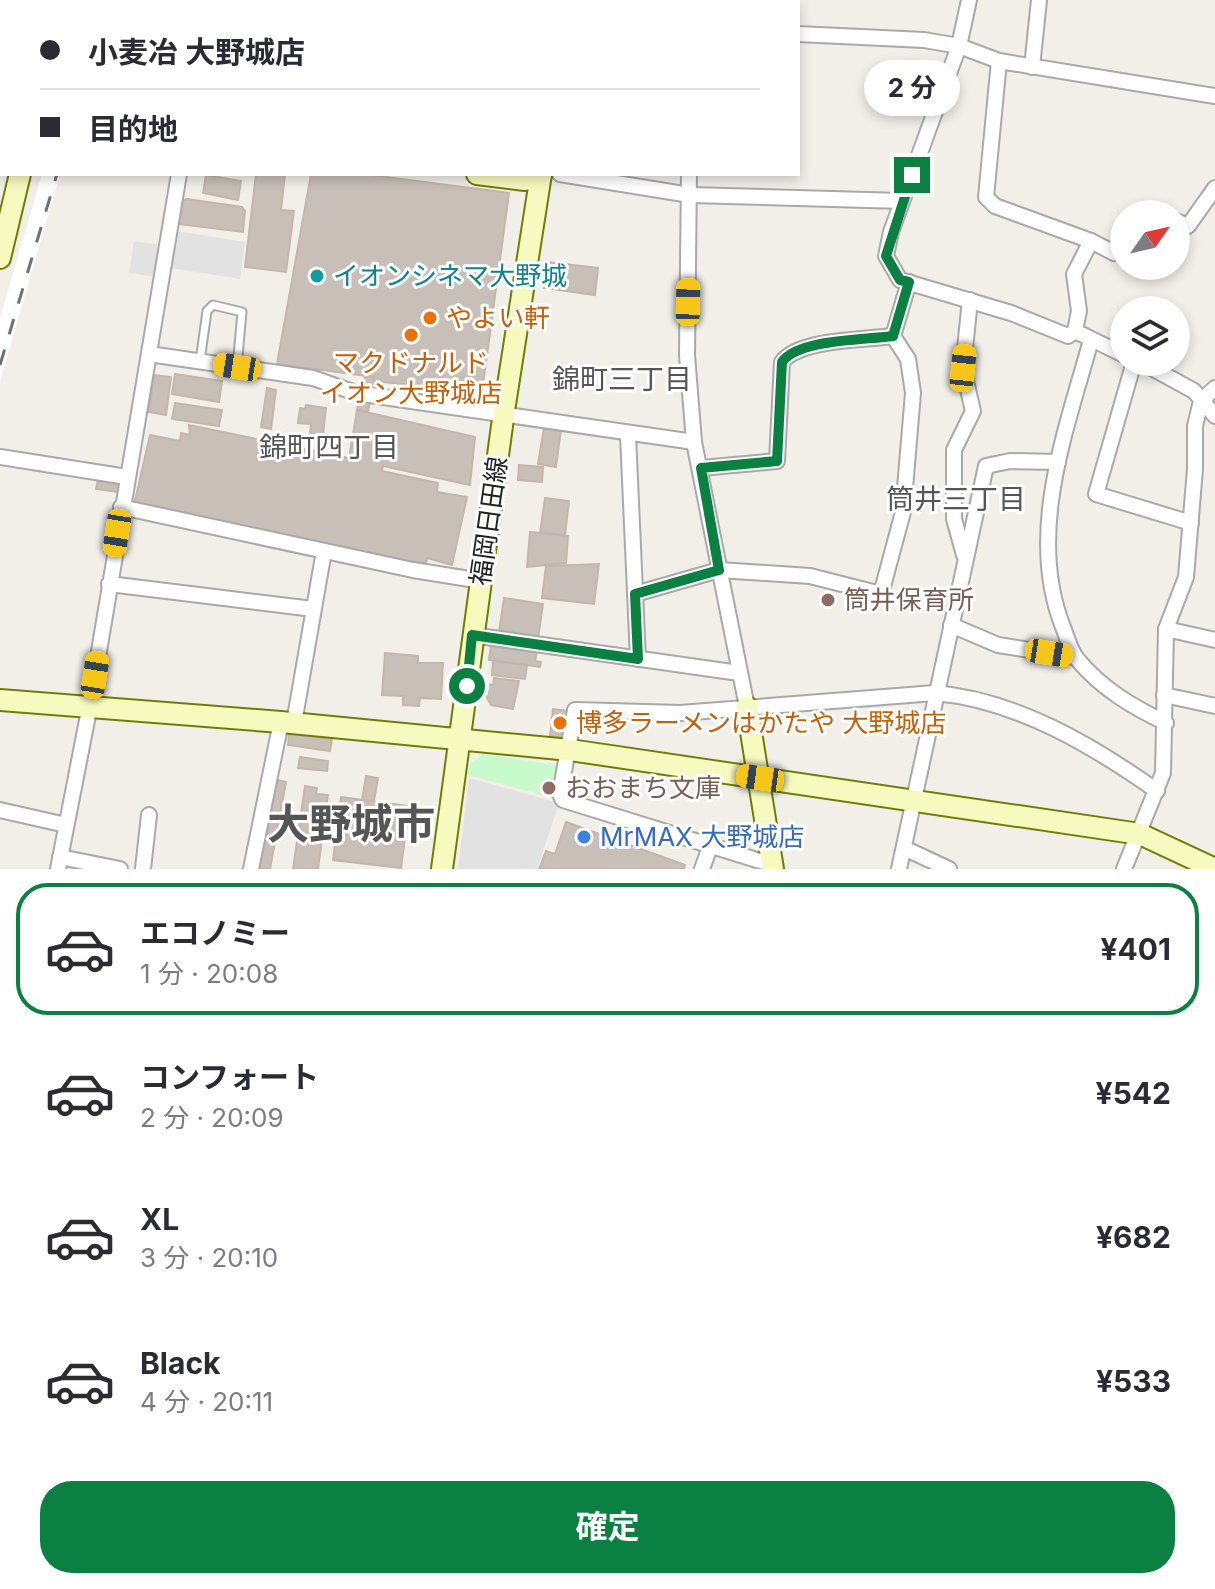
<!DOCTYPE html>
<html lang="ja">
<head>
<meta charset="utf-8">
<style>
  body { margin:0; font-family:Inter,"Noto Sans JP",sans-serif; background:#f2f2f3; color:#2b2b33; height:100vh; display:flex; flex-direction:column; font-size:30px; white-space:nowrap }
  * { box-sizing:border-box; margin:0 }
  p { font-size:26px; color:#7c7c81 }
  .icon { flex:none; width:44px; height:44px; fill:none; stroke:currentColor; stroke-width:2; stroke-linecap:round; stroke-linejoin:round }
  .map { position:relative; height:869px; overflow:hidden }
  .sheet { display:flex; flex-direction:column; background:#fff; flex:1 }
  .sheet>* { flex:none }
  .banner { position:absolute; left:0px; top:0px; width:800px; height:176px; box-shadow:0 4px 12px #0003; display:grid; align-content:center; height:176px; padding:0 40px; background:#fff }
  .needle { width:52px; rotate:56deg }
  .buttons { position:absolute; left:1110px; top:200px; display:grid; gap:16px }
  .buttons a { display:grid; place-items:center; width:80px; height:80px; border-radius:50%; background:#fff; box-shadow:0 4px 12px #0003; font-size:40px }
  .end { position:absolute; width:36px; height:36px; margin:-18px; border:10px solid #0b8043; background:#fff; box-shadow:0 0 0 4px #fff }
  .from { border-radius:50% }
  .bubble { position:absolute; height:56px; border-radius:28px; background:#fff; box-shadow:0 4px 12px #0003; font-size:26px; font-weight:700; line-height:56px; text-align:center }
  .car { position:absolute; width:24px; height:48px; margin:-24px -12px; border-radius:10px; box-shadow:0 0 6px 2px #0007; background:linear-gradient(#f5c518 24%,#345 0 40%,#f5c518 0 76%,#345 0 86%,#f5c518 0) }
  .banner b { display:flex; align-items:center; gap:28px; height:76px; font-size:30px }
  .banner b+b { border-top:2px solid #e1e1e2 }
  .banner i { width:20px; height:20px; background:#2b2b33 }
  ul { padding:14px 0 0; list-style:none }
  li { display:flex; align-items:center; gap:24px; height:132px; margin:0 16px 12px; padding:0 24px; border:4px solid transparent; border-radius:32px }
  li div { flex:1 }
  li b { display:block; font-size:30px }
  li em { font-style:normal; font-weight:700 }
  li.on { border-color:#0b8043 }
  li>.icon { width:72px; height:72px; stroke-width:1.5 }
  .action { display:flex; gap:16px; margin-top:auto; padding:16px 40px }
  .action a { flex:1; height:92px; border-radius:32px; background:#0b8043; color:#fff; font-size:32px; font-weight:700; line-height:92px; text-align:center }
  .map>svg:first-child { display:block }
  .park { fill:#c8facc }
  .parking { fill:#e2e2e2 }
  .pier { fill:#fff }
  .building { fill:#c7bfb8; stroke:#c4b6ab; stroke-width:2 }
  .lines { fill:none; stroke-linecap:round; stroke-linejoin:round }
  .lane-casing { stroke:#a9a9a9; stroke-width:11 }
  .street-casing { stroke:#a9a9a9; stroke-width:18 }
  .secondary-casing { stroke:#707d05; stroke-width:24 }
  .lane { stroke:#fff; stroke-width:7 }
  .street { stroke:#fff; stroke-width:14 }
  .secondary { stroke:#f7fabf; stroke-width:20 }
  .rail { stroke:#707070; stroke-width:3; stroke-dasharray:16 16; stroke-linecap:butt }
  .route { stroke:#0b8043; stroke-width:10 }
  .culture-dot { fill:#0f9aa8; stroke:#fff; stroke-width:3 }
  .food-dot { fill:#e8710a; stroke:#fff; stroke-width:3 }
  .education-dot { fill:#8d6e63; stroke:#fff; stroke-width:3 }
  .shop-dot { fill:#3f7fe0; stroke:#fff; stroke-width:3 }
  .labels { text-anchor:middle; stroke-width:6; stroke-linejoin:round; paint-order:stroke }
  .culture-label { font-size:26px; fill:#0d838f; stroke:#fff; text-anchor:start }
  .food-label { font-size:26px; fill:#c56008; stroke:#fff; text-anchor:start }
  .street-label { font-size:26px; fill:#222; stroke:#fff }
  .education-label { font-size:26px; fill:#785e54; stroke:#fff; text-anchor:start }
  .shop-label { font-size:26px; fill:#366cbe; stroke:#fff; text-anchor:start }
  .neighbourhood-label { font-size:28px; fill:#555; stroke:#fff }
  .town-label { font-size:42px; font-weight:bold; fill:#555; stroke:#fff }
</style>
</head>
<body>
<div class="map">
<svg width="1215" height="869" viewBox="0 0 1215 869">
  <rect width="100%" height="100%" fill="#f2efe9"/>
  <polygon class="park" points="483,754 557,765 561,770 554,798 468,775 469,765"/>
  <g class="parking">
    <polygon points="176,231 245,242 240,279 171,268"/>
    <polygon points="134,241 161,245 156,277 129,273"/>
    <polygon points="469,778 559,803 537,869 458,869"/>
  </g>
  <polygon class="pier" points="42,174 60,174 0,381 0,318"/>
  <g class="building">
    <polygon points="256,174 285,174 281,210 294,211 286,272 245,267"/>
    <polygon points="311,174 363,174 509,193 482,392 373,381 374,377 277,364"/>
    <polygon points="206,175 241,181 238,200 203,193"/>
    <polygon points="187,199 242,207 245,211 243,232 178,224 181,201"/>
    <polygon points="547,262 598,268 595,295 544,288"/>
    <polygon points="175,374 222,381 219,402 172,394"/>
    <polygon points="154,375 171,377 166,415 149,412"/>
    <polygon points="365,376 374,377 368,412 357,410"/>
    <polygon points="267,388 276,390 271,429 261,427"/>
    <polygon points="175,403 222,410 219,426 172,419"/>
    <polygon points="306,405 326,408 323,435 310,434 311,424 298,423 300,408 305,409"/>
    <polygon points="357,410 475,437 470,485 383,466 382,471 438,483 437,492 467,497 452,565 427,558 425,569 134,505 150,435 180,441 181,433 190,435 189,425 349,458"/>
    <polygon points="544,427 561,429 556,467 538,464"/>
    <polygon points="519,465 543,467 542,482 518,480"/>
    <polygon points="98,479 119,485 118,492 96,489"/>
    <polygon points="545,498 569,501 565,535 540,533"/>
    <polygon points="530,532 568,536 566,563 527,567"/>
    <polygon points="599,564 594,604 542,598 546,566"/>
    <polygon points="504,598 543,604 538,639 499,632"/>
    <polygon points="491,645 537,651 535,661 541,662 540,667 489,660"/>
    <polygon points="385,653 418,656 418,663 443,663 441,699 420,698 419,706 403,705 403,696 382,695"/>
    <polygon points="493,661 527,665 525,679 492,675"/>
    <polygon points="494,678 519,681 513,709 491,705 483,691 485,684 493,685"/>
    <polygon points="553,709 569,711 566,738 550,736"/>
    <polygon points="289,733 332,739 330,751 288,745"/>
    <polygon points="300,757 328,761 327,771 298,768"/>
    <polygon points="366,776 378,778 374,801 362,800"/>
    <polygon points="277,780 286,782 270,869 257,869"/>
    <polygon points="305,786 317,788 316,794 328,795 318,869 293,869"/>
    <polygon points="341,797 409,806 401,868 333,860"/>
    <polygon points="566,822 685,865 684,869 539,869 546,851 555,854"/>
  </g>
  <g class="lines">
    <defs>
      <polyline id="lane" points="200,361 207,311 213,305 242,312 237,367"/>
      <g id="street">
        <polyline points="674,0 675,2"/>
        <polyline points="969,0 959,46 891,232 886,256 900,280 1011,313 1068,336 1075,331 1124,355"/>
        <polyline points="213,2 213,0"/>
        <polyline points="285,2 285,0"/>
        <polyline points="464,2 464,0"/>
        <polyline points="0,22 2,22"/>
        <polyline points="798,34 924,40 959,46 999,61 1215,96"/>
        <polyline points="0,55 2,55"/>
        <polyline points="999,61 986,197 995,206 1091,241 1114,253 1124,243"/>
        <polyline points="1032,67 1039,0"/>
        <polyline points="0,102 2,102"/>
        <polyline points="560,174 690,195 902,201"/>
        <polyline points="689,174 687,355 694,442 747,707"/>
        <polyline points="1145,214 1151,211 1158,214"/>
        <polyline points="1176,221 1188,226 1215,188"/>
        <polyline points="1075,331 1079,311 1074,274 1091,241"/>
        <path d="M1091 340C1066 431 1026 534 1063 627 1067 637 1070 651 1078 660 1102 689 1133 707 1166 723"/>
        <polyline points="149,354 313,378 356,393 694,442"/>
        <polyline points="1134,362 1096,494 1191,523"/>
        <polyline points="1141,362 1194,391 1215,416"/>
        <polyline points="628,435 638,659"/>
        <polyline points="0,457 127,477"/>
        <path d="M701 468 777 461 782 362C799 339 865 340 893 336"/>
        <polyline points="121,507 413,570 482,581"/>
        <polyline points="964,555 954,519 954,450 973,411 963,368 970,300"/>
        <polyline points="109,584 313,609"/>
        <polyline points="635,594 719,570 810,576 881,594 903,512 913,393 908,359 893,336 909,282"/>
        <polyline points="951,625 998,645 1075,657"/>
        <polyline points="1166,629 1215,640"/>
        <polyline points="472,635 739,673"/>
        <polyline points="1164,695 1215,706"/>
        <polyline points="294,723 324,551"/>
        <polyline points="0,810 66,825"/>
        <polyline points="904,848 949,869"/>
        <polyline points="60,857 120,869"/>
        <path d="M773 865 563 800 560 794 575 710 680 713 935 693C1016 700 1092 745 1157 791"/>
        <polyline points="58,869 90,705 179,174"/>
        <polyline points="143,869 149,815"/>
        <polyline points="251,869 281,722"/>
        <polyline points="702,869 710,847"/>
        <polyline points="899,869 986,466 1010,461 1058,462"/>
        <polyline points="1124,869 1163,773 1166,629 1186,577 1195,469 1195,426 1201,401 1215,388"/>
      </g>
      <g id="secondary">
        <polyline points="43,0 43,2"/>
        <polyline points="565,2 565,0"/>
        <polyline points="0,138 2,136"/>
        <polyline points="477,174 525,180 541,175"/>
        <polyline points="0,258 20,174"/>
        <polyline points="0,700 281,722 570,750 1140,834 1215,869"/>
        <polyline points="747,707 773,869"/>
        <polyline points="442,869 504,411 541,174"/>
      </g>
    </defs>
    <use href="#lane" class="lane-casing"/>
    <use href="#street" class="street-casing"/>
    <use href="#secondary" class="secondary-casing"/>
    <use href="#lane" class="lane"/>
    <use href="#street" class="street"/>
    <use href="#secondary" class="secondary"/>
    <g class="rail">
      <polyline points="105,2 106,0"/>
      <polyline points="0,365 57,174"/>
    </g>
  </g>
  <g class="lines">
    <path class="route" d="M467 686 472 635 638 659 635 594 719 570 701 468 777 461 782 362C798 339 865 340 893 336L909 282 900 280 886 256 912 175"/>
  </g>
  <circle class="culture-dot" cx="317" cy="276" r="8"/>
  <g class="food-dot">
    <circle cx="430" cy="318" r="8"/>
    <circle cx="411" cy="335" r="8"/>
    <circle cx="560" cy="723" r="8"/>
  </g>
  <g class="education-dot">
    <circle cx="828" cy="600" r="8"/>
    <circle cx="549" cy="788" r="8"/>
  </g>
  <circle class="shop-dot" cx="584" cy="837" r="8"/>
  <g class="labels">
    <g class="culture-label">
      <text x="333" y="285">イオンシネマ大野城</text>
    </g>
    <g class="food-label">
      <text x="446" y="327">やよい軒</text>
      <text x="411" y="372" text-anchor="middle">マクドナルド<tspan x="411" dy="30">イオン大野城店</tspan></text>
      <text x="576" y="732">博多ラーメンはかたや 大野城店</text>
    </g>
    <g class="street-label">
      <text transform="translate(489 521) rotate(-82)" y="9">福岡日田線</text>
    </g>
    <g class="education-label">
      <text x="844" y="609">筒井保育所</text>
      <text x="565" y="797">おおまち文庫</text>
    </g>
    <g class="shop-label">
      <text x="600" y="846">MrMAX 大野城店</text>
    </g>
    <g class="neighbourhood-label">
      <text x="622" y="389">錦町三丁目</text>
      <text x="329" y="457">錦町四丁目</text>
      <text x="956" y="509">筒井三丁目</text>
    </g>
    <g class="town-label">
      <text x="351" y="839">大野城市</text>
    </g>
  </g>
</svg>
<div class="buttons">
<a><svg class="needle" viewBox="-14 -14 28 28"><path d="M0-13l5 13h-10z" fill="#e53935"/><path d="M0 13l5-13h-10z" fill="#7c7c81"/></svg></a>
<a><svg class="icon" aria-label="layers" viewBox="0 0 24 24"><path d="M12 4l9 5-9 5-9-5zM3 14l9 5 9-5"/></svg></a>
</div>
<i class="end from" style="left:467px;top:686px"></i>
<i class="end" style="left:912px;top:175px"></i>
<div class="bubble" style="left:864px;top:60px;width:96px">2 分</div>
<i class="car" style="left:688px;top:302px;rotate:1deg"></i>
<i class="car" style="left:237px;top:367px;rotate:279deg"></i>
<i class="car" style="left:963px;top:368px;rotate:6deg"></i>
<i class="car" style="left:117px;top:533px;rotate:189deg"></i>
<i class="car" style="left:1049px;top:653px;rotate:99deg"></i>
<i class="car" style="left:95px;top:675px;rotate:9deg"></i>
<i class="car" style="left:760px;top:778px;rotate:278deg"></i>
<div class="banner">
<b><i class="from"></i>小麦冶 大野城店</b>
<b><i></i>目的地</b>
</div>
</div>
<section class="sheet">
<ul>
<li class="on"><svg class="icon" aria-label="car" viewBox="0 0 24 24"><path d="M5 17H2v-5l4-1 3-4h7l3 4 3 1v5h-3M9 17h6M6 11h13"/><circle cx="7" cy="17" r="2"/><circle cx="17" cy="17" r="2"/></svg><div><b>エコノミー</b><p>1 分 · 20:08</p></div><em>¥401</em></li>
<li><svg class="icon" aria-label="car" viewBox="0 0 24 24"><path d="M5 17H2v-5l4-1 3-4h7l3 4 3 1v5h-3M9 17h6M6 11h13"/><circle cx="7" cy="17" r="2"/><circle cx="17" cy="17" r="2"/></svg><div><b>コンフォート</b><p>2 分 · 20:09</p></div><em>¥542</em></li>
<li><svg class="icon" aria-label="car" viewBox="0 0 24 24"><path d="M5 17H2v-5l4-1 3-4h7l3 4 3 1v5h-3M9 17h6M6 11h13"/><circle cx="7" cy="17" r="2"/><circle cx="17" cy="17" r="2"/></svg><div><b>XL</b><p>3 分 · 20:10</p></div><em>¥682</em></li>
<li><svg class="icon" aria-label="car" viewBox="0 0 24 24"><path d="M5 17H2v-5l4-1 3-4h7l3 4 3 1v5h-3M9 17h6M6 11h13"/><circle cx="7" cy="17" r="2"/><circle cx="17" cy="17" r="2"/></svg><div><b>Black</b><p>4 分 · 20:11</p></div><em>¥533</em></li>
</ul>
<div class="action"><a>確定</a></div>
</section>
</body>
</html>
